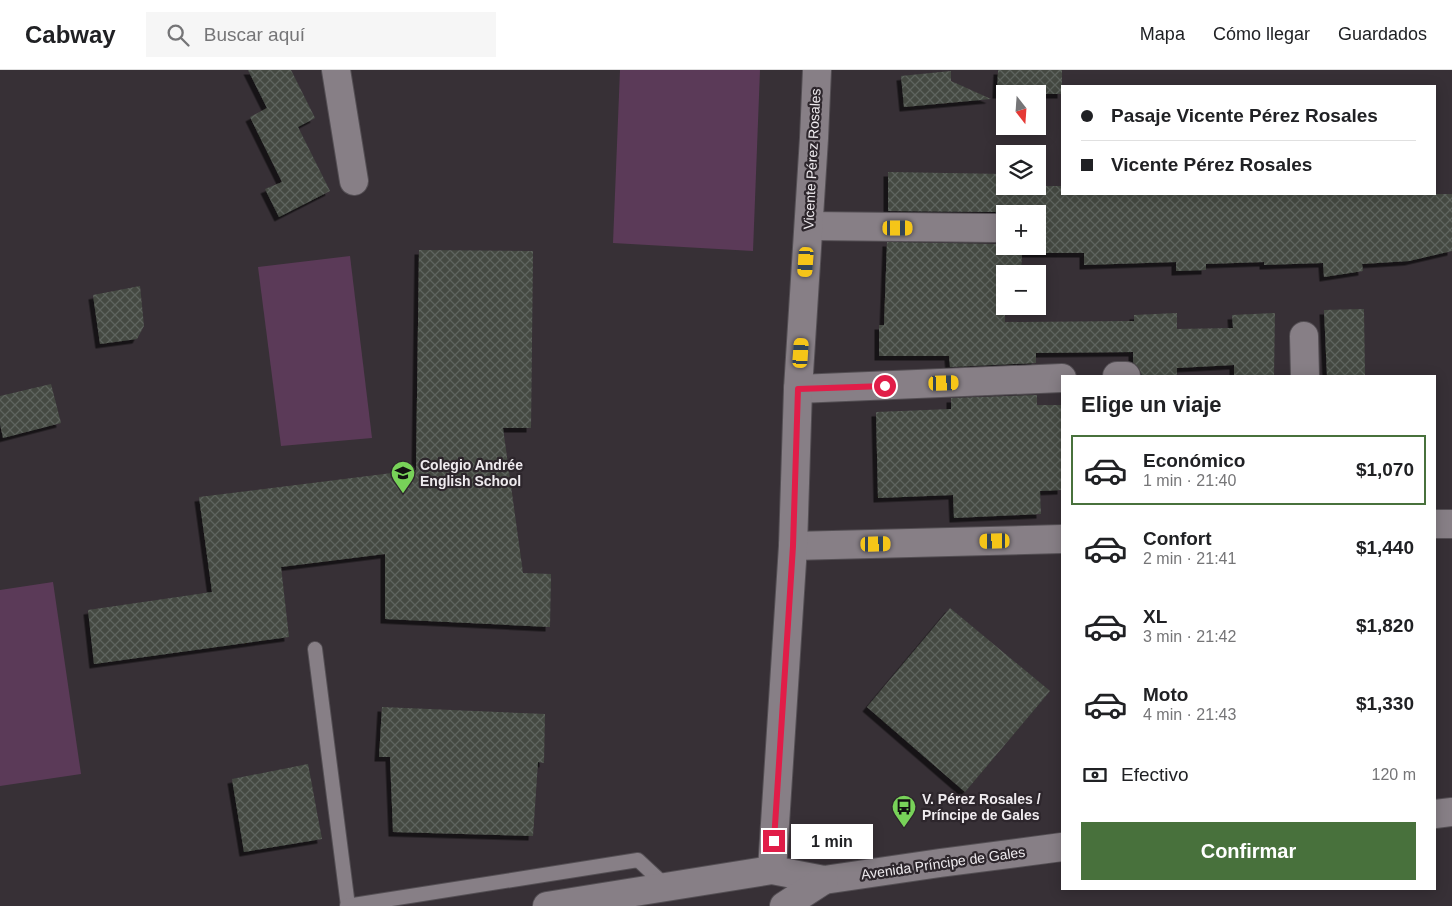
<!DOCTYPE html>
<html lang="es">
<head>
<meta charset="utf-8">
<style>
  body { margin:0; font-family:Helvetica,sans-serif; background:#f6f6f6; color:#202124; height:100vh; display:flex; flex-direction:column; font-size:19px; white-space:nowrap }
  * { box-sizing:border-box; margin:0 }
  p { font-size:16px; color:#757577 }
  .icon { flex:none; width:28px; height:28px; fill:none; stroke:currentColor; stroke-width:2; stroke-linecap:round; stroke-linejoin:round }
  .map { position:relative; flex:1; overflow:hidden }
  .sheet { position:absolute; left:1061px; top:305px; width:375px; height:515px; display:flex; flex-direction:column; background:#fff; border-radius:0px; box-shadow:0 2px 12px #0003 }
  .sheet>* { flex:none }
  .hud { position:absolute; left:1061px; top:15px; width:375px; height:110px; border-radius:0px; box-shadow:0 2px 12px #0003; display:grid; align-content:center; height:110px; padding:0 20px; background:#fff }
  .needle { width:32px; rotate:163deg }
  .controls { position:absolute; left:996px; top:15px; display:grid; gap:10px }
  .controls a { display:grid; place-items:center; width:50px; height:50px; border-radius:0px; background:#fff; box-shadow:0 2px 12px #0003; font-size:25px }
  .end { position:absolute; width:22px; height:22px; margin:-11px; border:6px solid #e11d48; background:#fff; box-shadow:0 0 0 2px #fff }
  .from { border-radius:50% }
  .bubble { position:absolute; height:35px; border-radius:0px; background:#fff; box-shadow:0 2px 12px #0003; font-size:16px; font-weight:700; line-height:35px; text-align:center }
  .car { position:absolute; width:15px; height:30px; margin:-15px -8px; border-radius:6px; box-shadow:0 0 4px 1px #0007; background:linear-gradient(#f5c518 24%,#345 0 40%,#f5c518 0 76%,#345 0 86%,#f5c518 0) }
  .hud b { display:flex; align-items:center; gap:18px; height:48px; font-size:19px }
  .hud b+b { border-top:1px solid #e0e0e0 }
  .hud i { width:12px; height:12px; background:#202124 }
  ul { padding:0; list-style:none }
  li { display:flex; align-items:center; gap:15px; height:70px; margin:0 10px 8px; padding:0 10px; border:2px solid transparent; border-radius:0px }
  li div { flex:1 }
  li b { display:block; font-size:19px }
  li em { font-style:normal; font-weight:700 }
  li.selected { border-color:#48713c }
  li>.icon { width:45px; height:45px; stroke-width:1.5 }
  h2 { padding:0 20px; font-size:22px; line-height:60px }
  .pay { display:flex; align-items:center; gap:12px; height:55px; padding:0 20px; font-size:19px }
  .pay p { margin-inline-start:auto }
  .primary-button { display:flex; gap:10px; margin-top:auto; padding:10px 20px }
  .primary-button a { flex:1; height:58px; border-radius:0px; background:#48713c; color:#fff; font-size:20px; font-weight:700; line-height:58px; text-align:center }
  header { display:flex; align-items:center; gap:30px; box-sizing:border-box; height:70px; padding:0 25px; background:#fff; border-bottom:1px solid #e0e0e0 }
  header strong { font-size:24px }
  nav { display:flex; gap:28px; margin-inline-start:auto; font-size:18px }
  .search { width:350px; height:45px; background:#f6f6f6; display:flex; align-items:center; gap:12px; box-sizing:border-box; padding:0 18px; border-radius:0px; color:#757577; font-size:19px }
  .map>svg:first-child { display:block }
  .pitch { fill:#5b3a58 }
  .building { fill:url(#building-cross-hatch); filter:url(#shadow) }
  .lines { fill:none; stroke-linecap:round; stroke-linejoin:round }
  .service-casing { stroke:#544f54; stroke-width:16 }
  .minor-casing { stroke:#544f54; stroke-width:30 }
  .tertiary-casing { stroke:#544f54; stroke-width:30 }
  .secondary-casing { stroke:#544f54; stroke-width:30 }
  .service { stroke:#877f86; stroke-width:14 }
  .minor { stroke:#877f86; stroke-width:28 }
  .tertiary { stroke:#877f86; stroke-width:28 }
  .secondary { stroke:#877f86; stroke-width:28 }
  .route { stroke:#e11d48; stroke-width:6 }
  .labels { text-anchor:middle; stroke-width:4.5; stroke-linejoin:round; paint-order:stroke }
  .street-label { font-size:14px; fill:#efebef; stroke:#2d262c }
  .poi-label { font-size:14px; font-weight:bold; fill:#efebef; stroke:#2d262c; text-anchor:start }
</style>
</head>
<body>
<header>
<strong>Cabway</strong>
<div class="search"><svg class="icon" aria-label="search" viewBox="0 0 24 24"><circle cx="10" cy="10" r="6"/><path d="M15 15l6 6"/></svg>Buscar aquí</div>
<nav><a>Mapa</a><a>Cómo llegar</a><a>Guardados</a></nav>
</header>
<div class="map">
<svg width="1452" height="836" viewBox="0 0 1452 836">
  <defs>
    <pattern id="building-cross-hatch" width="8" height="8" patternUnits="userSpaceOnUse" patternTransform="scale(1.25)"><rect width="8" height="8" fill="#444a42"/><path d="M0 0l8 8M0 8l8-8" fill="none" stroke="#5f645e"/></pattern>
    <filter id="shadow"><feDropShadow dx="-4.5" dy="4.5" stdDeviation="0" flood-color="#0009"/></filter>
  </defs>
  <rect width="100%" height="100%" fill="#373036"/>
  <g class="pitch">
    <polygon points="620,0 760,0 753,181 613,173"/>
    <polygon points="350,186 372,368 281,376 258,197"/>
    <polygon points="53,512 81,704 0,716 0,520"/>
  </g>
  <g class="building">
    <polygon points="248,0 291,0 315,48 298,57 330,121 279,147 265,119 282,112 250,47 267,38"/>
    <polygon points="998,0 1062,0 1062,24 997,24"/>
    <polygon points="951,1 951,11 991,29 904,37 901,6"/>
    <polygon points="888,102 1005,104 1005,116 1062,116 1062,124 1452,124 1452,181 1409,191 1362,194 1363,201 1324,207 1323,193 1264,195 1264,192 1206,194 1206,200 1176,201 1176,192 1084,195 1084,183 1022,183 1021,204 1005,204 1005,252 1134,251 1134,245 1177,243 1177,259 1233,258 1232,245 1275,243 1274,306 1234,306 1234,295 1177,298 1177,306 1142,306 1139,298 1133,292 1133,282 1036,283 1036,293 950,297 949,286 879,286 879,255 884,255 887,172 995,174 1005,169 1005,176 1038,176 1038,144 1005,144 1005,147 995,142 888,141"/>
    <polygon points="419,180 533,181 531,358 503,358 523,503 551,504 550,557 385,549 385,484 281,497 289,567 94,594 88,540 212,522 199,427 416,400"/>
    <polygon points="140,216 144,256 137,269 100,274 93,225"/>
    <polygon points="1364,239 1365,306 1327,306 1324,240"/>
    <polygon points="51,314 61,353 3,368 0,354 0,326"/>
    <polygon points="1037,325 1037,335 1062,335 1062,420 1040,421 1041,444 954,448 953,425 878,428 876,342 951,339 951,328"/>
    <polygon points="950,538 1050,621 965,722 867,637"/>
    <polygon points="382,637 545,644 544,693 538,692 533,766 393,762 390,687 379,687"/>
    <polygon points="308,694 322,769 244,782 232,709"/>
  </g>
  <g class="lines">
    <defs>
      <g id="service">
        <polyline points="315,579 348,836"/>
        <polyline points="347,836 638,790 667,817"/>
      </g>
      <g id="minor">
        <polyline points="336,0 354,111"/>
        <polyline points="809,156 995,158"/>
        <polyline points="1304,266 1305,306"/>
        <polyline points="1117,306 1126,306"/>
        <polyline points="798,319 1062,308"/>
        <polyline points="1435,454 1452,454"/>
        <polyline points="793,476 1062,469"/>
      </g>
      <polyline id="tertiary" points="772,800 793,476 798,319 814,68 817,0"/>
      <g id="secondary">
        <polyline points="1435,744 1452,742"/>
        <polyline points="547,836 772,800 824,810 940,793 1062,777"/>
        <polyline points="784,836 824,810"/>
      </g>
    </defs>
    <use href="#service" class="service-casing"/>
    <use href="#minor" class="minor-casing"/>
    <use href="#tertiary" class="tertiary-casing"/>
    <use href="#secondary" class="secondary-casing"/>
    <use href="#service" class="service"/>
    <use href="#minor" class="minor"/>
    <use href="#tertiary" class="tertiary"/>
    <use href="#secondary" class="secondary"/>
  </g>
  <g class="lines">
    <polyline class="route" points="774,771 793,476 798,319 885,316"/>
  </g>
  <defs>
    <symbol id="school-pin" viewBox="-11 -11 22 30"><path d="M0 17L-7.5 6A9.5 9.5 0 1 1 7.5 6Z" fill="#78d259" stroke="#2d262c"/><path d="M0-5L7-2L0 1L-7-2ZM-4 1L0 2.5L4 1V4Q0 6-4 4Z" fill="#111"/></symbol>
    <symbol id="bus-pin" viewBox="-11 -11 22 30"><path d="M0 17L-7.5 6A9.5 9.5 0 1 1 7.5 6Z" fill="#78d259" stroke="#2d262c"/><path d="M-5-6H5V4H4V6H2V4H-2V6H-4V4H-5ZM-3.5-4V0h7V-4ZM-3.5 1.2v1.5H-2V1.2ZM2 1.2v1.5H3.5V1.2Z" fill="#111"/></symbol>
  </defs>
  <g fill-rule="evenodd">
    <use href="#school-pin" x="389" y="389" width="28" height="38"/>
    <use href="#bus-pin" x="890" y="723" width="28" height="38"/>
  </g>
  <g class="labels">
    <g class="street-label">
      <text transform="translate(812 89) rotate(-87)" y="5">Vicente Pérez Rosales</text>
      <text transform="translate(943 793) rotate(-8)" y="5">Avenida Príncipe de Gales</text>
    </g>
    <g class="poi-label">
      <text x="420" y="400">Colegio Andrée<tspan x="420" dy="16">English School</tspan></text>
      <text x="922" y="734">V. Pérez Rosales /<tspan x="922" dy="16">Príncipe de Gales</tspan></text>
    </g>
  </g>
</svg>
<div class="controls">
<a><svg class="needle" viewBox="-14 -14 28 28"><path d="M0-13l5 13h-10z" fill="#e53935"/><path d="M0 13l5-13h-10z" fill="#757577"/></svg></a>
<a><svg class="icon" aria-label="layers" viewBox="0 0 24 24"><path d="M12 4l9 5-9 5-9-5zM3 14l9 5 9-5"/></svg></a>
<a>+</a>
<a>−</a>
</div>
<i class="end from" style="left:885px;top:316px"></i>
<i class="end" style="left:774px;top:771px"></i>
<div class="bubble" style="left:791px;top:754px;width:82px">1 min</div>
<i class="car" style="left:898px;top:158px;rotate:90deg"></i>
<i class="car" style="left:806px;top:192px;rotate:184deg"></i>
<i class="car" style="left:801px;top:283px;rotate:4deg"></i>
<i class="car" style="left:944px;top:313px;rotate:88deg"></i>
<i class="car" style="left:995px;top:471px;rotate:269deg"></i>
<i class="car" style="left:876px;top:474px;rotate:89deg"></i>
<div class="hud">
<b><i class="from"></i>Pasaje Vicente Pérez Rosales</b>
<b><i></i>Vicente Pérez Rosales</b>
</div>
<section class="sheet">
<h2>Elige un viaje</h2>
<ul>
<li class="selected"><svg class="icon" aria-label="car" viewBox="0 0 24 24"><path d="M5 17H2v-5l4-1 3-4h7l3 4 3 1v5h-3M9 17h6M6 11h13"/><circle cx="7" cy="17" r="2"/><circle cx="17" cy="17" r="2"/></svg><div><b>Económico</b><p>1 min · 21:40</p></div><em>$1,070</em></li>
<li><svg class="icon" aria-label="car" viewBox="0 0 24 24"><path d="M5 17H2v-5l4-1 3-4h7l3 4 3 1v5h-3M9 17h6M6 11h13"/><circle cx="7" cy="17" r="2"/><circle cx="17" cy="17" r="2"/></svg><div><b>Confort</b><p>2 min · 21:41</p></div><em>$1,440</em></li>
<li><svg class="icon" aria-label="car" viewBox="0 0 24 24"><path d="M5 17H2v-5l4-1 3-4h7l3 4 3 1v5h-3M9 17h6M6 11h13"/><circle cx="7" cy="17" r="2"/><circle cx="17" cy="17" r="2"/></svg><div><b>XL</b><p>3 min · 21:42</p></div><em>$1,820</em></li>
<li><svg class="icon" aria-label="car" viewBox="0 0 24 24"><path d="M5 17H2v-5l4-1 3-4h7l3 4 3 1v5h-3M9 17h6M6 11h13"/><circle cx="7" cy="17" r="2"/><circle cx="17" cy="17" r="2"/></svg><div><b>Moto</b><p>4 min · 21:43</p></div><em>$1,330</em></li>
</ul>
<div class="pay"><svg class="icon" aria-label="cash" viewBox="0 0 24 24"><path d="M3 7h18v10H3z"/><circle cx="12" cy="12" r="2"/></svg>Efectivo<p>120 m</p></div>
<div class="primary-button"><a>Confirmar</a></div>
</section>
</div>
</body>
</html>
